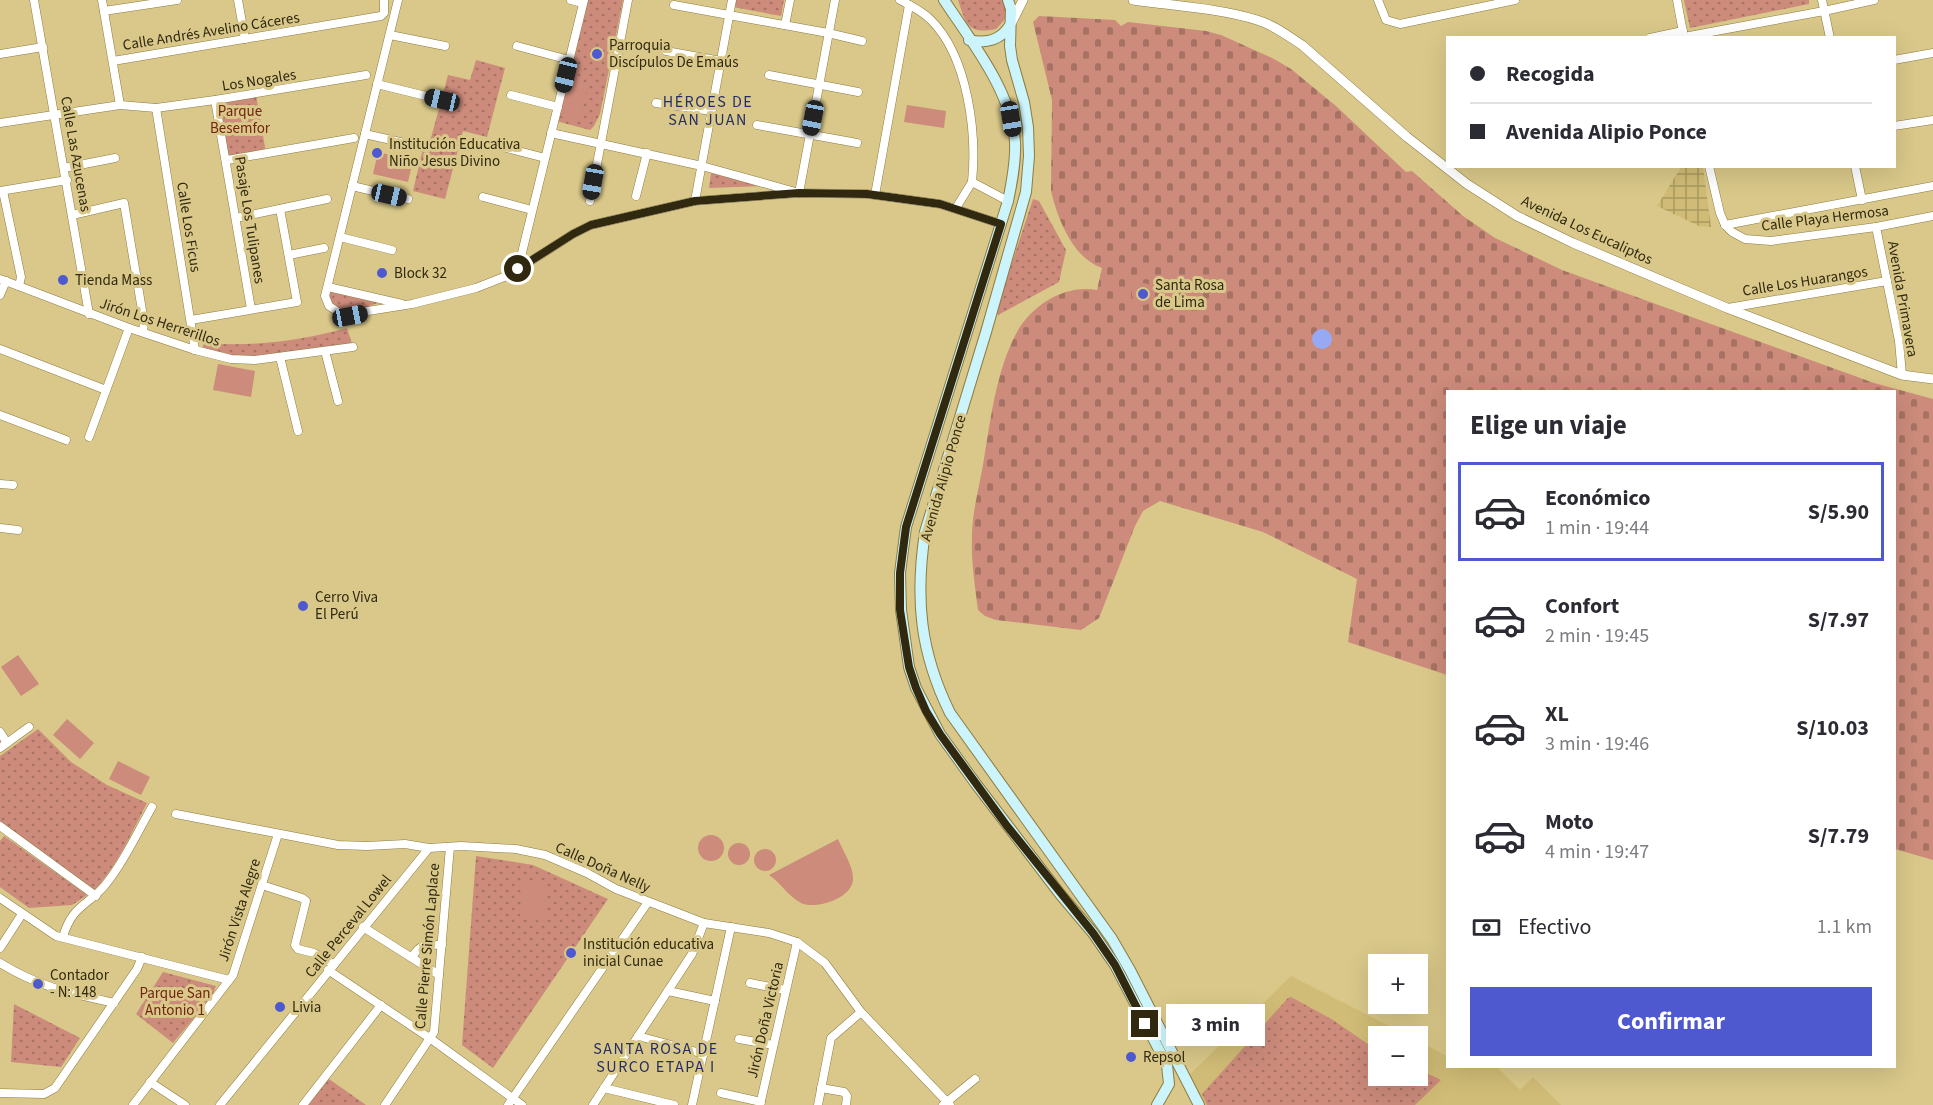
<!DOCTYPE html>
<html lang="es">
<head>
<meta charset="utf-8">
<style>
  body { margin:0; font-family:"Source Sans 3",sans-serif; background:#f7f7f7; color:#2b2b33; height:100vh; display:flex; flex-direction:column; font-size:22px; white-space:nowrap }
  * { box-sizing:border-box; margin:0 }
  p { font-size:20px; color:#7c7c81 }
  .icon { flex:none; width:33px; height:33px; fill:none; stroke:currentColor; stroke-width:2; stroke-linecap:round; stroke-linejoin:round }
  .map { position:relative; flex:1; overflow:hidden }
  .details { position:absolute; left:1446px; top:390px; width:450px; height:678px; display:flex; flex-direction:column; background:#fff; border-radius:0px; box-shadow:0 6px 24px #0002 }
  .details>* { flex:none }
  .top-card { position:absolute; left:1446px; top:36px; width:450px; height:132px; border-radius:0px; box-shadow:0 6px 24px #0002; display:grid; align-content:center; height:132px; padding:0 24px; background:#fff }
  .tools { position:absolute; left:1368px; top:954px; display:grid; gap:12px }
  .tools a { display:grid; place-items:center; width:60px; height:60px; border-radius:0px; background:#fff; box-shadow:0 6px 24px #0002; font-size:30px }
  .end { position:absolute; width:27px; height:27px; margin:-14px; border:8px solid #302910; background:#fff; box-shadow:0 0 0 3px #fff }
  .from { border-radius:50% }
  .bubble { position:absolute; height:42px; border-radius:0px; background:#fff; box-shadow:0 6px 24px #0002; font-size:20px; font-weight:700; line-height:42px; text-align:center }
  .car { position:absolute; width:18px; height:36px; margin:-18px -9px; border-radius:8px; box-shadow:0 0 4px 2px #0007; background:linear-gradient(#222 24%,#8ab4d8 0 40%,#222 0 76%,#8ab4d8 0 86%,#222 0) }
  .top-card b { display:flex; align-items:center; gap:21px; height:57px; font-size:22px }
  .top-card b+b { border-top:2px solid #e1e1e2 }
  .top-card i { width:15px; height:15px; background:#2b2b33 }
  ul { padding:0; list-style:none }
  li { display:flex; align-items:center; gap:18px; height:99px; margin:0 12px 9px; padding:0 12px; border:3px solid transparent; border-radius:0px }
  li div { flex:1 }
  li b { display:block; font-size:22px }
  li em { font-style:normal; font-weight:700 }
  li.active { border-color:#4e59cf }
  li>.icon { width:54px; height:54px; stroke-width:1.5 }
  h2 { padding:0 24px; font-size:27px; line-height:72px }
  .pay { display:flex; align-items:center; gap:15px; height:66px; padding:0 24px; font-size:22px }
  .pay p { margin-inline-start:auto }
  .cta { display:flex; gap:12px; margin-top:auto; padding:12px 24px }
  .cta a { flex:1; height:69px; border-radius:0px; background:#4e59cf; color:#fff; font-size:24px; font-weight:700; line-height:69px; text-align:center }
  .map>svg:first-child { display:block }
  .built { fill:#d0bc76 }
  .industrial { fill:url(#industrial-grid) }
  .grass { fill:url(#grass-dots) }
  .cemetery { fill:url(#cemetery-stones) }
  .garden { fill:#cc8b7b }
  .water { fill:#97a8f4 }
  .lines { fill:none; stroke-linecap:round; stroke-linejoin:round }
  .minor-casing { stroke:#8d7c3f; stroke-width:9 }
  .tertiary-casing { stroke:#8d7c3f; stroke-width:10 }
  .secondary-casing { stroke:#8d7c3f; stroke-width:12 }
  .minor { stroke:#fff; stroke-width:8 }
  .tertiary { stroke:#fff; stroke-width:9 }
  .secondary { stroke:#cbf4fd; stroke-width:10 }
  .route { stroke:#302910; stroke-width:8 }
  .poi-dot { fill:#4e59cf; stroke:#d9c889; stroke-width:2 }
  .labels { text-anchor:middle; stroke-width:6; stroke-linejoin:round; paint-order:stroke }
  .street-label { font-size:15px; fill:#302910; stroke:#d9c889 }
  .poi-label { font-size:15px; fill:#302910; stroke:#d9c889; text-anchor:start }
  .park-label { font-size:15px; fill:#722413; stroke:#d9c889 }
  .neighbourhood-label { font-size:16px; letter-spacing:1.5px; fill:#262d66; stroke:#d9c889 }
</style>
</head>
<body>
<div class="map">
<svg width="1933" height="1105" viewBox="0 0 1933 1105">
  <defs>
    <pattern id="industrial-grid" width="8" height="8" patternUnits="userSpaceOnUse" patternTransform="scale(1.5)"><rect width="8" height="8" fill="#d0bc76"/><path d="M0 4h8M4 0v8" fill="none" stroke="#a9995f"/></pattern>
    <pattern id="grass-dots" width="8" height="8" patternUnits="userSpaceOnUse" patternTransform="scale(1.5)"><rect width="8" height="8" fill="#cc8b7b"/><path d="M2 2h.1M6 6h.1" fill="none" stroke="#a67263" stroke-width="1.8" stroke-linecap="round"/></pattern>
    <pattern id="cemetery-stones" width="16" height="16" patternUnits="userSpaceOnUse" patternTransform="scale(1.5)"><rect width="16" height="16" fill="#cc8b7b"/><path d="M2 7V4a2 2 0 0 1 4 0v3zM10 15v-3a2 2 0 0 1 4 0v3z" fill="#a67263"/></pattern>
  </defs>
  <rect width="100%" height="100%" fill="#d9c889"/>
  <polygon class="built" points="1291,976 1409,1036 1378,1036 1378,1076 1418,1076 1418,1041 1447,1056 1448,1066 1497,1067 1520,1090 1533,1077 1561,1105 1204,1105 1186,1078"/>
  <polygon class="industrial" points="1681,167 1703,167 1711,227 1699,226 1657,206"/>
  <g class="grass">
    <polygon points="586,0 623,0 600,114 594,126 590,130 556,121"/>
    <polygon points="734,0 784,0 781,16 733,7"/>
    <path d="M958 0H1002L1006 5V18L996 29C968 35 966 24 958 0Z"/>
    <polygon points="1684,0 1809,0 1809,4 1690,28"/>
    <polygon points="476,60 505,68 487,137 463,131 445,199 413,191 424,144 431,138 448,75 470,80"/>
    <polygon points="256,95 266,153 227,160 215,100"/>
    <polygon points="711,173 766,186 709,188"/>
    <polygon points="1033,199 1039,201 1066,250 1059,282 998,315 996,311"/>
    <path d="M331 289 378 303C361 309 347 315 331 303L329 294Z"/>
    <path d="M347 328 353 347 255 360 203 352V343C252 347 300 341 347 328Z"/>
    <path d="M38 729 71 762 107 785 147 803C131 834 117 866 93 892L0 824V756Z"/>
    <polygon points="4,836 86,894 86,896 72,905 29,908 0,887 0,841"/>
    <polygon points="476,856 533,865 608,899 493,1068 462,1045"/>
    <polygon points="163,972 216,986 212,996 173,1043 136,1014"/>
    <polygon points="1291,997 1333,1020 1378,1051 1378,1076 1418,1076 1418,1069 1441,1080 1415,1105 1207,1105 1202,1094 1288,998"/>
    <polygon points="14,1004 80,1038 61,1067 11,1062"/>
    <polygon points="329,1079 366,1105 308,1105"/>
  </g>
  <path class="cemetery" d="M1039 16 1115 20 1121 26 1128 22 1206 31 1221 35 1274 59 1291 69 1336 106 1406 172 1412 171 1463 216 1495 238 1562 270 1874 383 1933 399V860L1895 849 1894 392H1448L1447 675 1348 642 1357 579 1263 532 1160 501 1143 511 1135 526 1099 618 1081 630 996 620 985 616 978 610C975 586 971 561 972 537 972 513 979 488 983 465 990 423 996 370 1017 332 1032 305 1065 284 1097 290L1102 268C1073 258 1058 220 1051 191L1052 100 1033 22Z"/>
  <g class="garden">
    <polygon points="570,80 588,85 579,120 561,116"/>
    <polygon points="907,105 946,111 944,128 904,122"/>
    <polygon points="378,152 413,160 408,182 373,174"/>
    <circle cx="1143" cy="294" r="11"/>
    <polygon points="218,364 255,371 251,397 213,390"/>
    <polygon points="18,655 39,684 21,696 1,667"/>
    <polygon points="67,719 94,743 80,759 53,735"/>
    <polygon points="118,761 150,777 141,795 109,779"/>
    <circle cx="711" cy="848" r="13"/>
    <path d="M838 839C843 851 853 866 853 878 854 898 816 910 801 903 788 896 781 883 769 875Z"/>
    <circle cx="739" cy="854" r="11"/>
    <circle cx="765" cy="860" r="11"/>
    <polygon points="523,882 548,884 545,921 520,919"/>
  </g>
  <circle class="water" cx="1322" cy="339" r="10"/>
  <g class="lines">
    <defs>
      <g id="minor">
        <polyline points="34,0 89,314"/>
        <polyline points="102,0 120,105"/>
        <polyline points="238,0 245,39"/>
        <polyline points="398,0 325,296 329,306 343,315 412,304 476,288 509,275 573,234 591,225 695,201 799,193 835,0"/>
        <polyline points="571,0 583,3"/>
        <path d="M900 0C910 5 922 11 931 20 968 57 977 133 972 182L1008 201"/>
        <polyline points="1378,0 1386,20 1400,24 1515,0"/>
        <polyline points="1677,0 1684,38"/>
        <polyline points="1822,0 1830,38"/>
        <polyline points="674,5 828,33 862,41"/>
        <polyline points="104,11 177,0"/>
        <polyline points="785,25 790,0"/>
        <polyline points="390,35 445,46"/>
        <polyline points="1684,37 1824,11 1874,0"/>
        <polyline points="1650,38 1683,31"/>
        <polyline points="517,46 569,60"/>
        <polyline points="666,51 721,61"/>
        <polyline points="0,54 43,47"/>
        <polyline points="1894,60 1933,53"/>
        <polyline points="113,61 381,16 384,13 384,0"/>
        <polyline points="769,75 858,92"/>
        <polyline points="377,84 442,100"/>
        <polyline points="511,95 558,107"/>
        <polyline points="215,100 251,309"/>
        <polyline points="656,103 712,111"/>
        <polyline points="156,108 195,350"/>
        <polyline points="0,123 120,105 156,108 215,100 366,75"/>
        <polyline points="757,125 857,143"/>
        <polyline points="1894,126 1933,120"/>
        <polyline points="551,133 702,166 799,193 867,194 940,204 1001,224"/>
        <polyline points="365,134 422,147"/>
        <polyline points="495,145 545,158"/>
        <polyline points="227,160 354,138"/>
        <polyline points="1709,166 1720,213 1725,225 1732,232 1745,239 1771,241 1876,227 1933,216"/>
        <polyline points="1855,166 1862,200"/>
        <polyline points="64,168 115,158"/>
        <polyline points="352,186 408,199"/>
        <polyline points="0,191 67,180"/>
        <polyline points="3,191 21,277 19,286"/>
        <polyline points="875,195 909,5"/>
        <polyline points="636,196 647,153"/>
        <polyline points="483,197 532,210"/>
        <polyline points="590,201 628,0"/>
        <polyline points="695,201 732,0"/>
        <polyline points="956,208 972,182"/>
        <polyline points="72,215 124,203 144,322 143,332"/>
        <polyline points="236,218 327,199"/>
        <polyline points="1725,225 1933,186"/>
        <polyline points="1876,227 1899,341 1902,375"/>
        <polyline points="340,237 392,250"/>
        <polyline points="289,255 324,248"/>
        <polyline points="518,269 584,0"/>
        <polyline points="0,279 129,328 195,350 231,359 255,360 353,347"/>
        <polyline points="328,287 402,304"/>
        <polyline points="0,295 6,281"/>
        <polyline points="1728,308 1887,281"/>
        <polyline points="191,320 297,302 280,209"/>
        <polyline points="0,349 106,390"/>
        <polyline points="325,351 338,401"/>
        <polyline points="280,357 298,431"/>
        <polyline points="0,415 66,440"/>
        <polyline points="89,437 129,328"/>
        <polyline points="0,484 13,485"/>
        <polyline points="0,528 18,530"/>
        <polyline points="0,732 7,743"/>
        <polyline points="0,748 29,727"/>
        <polyline points="176,814 338,845 367,846 405,844 429,848 461,846 516,849 545,855 587,873 616,889 704,923 769,933 797,942 825,963 861,1012 950,1105"/>
        <polyline points="0,826 96,896"/>
        <polyline points="262,885 302,898 306,901 295,945 298,949 314,953 333,964"/>
        <polyline points="0,898 56,936 229,980"/>
        <polyline points="363,927 439,975"/>
        <path d="M63 937C73 902 91 906 109 880 126 858 138 831 152 807"/>
        <polyline points="0,948 22,914"/>
        <path d="M412 958C419 944 427 944 442 945"/>
        <path d="M0 963C39 987 70 993 114 1003"/>
        <polyline points="328,970 431,1039 522,1105"/>
        <polyline points="750,983 785,990"/>
        <polyline points="668,991 715,1001"/>
        <polyline points="638,1036 704,1054"/>
        <polyline points="739,1039 773,1045"/>
        <polyline points="150,1082 185,1105"/>
        <polyline points="604,1088 674,1105"/>
        <polyline points="821,1088 844,1092 847,1096 846,1105"/>
        <polyline points="0,1093 44,1094 55,1088 137,969 142,957"/>
        <polyline points="721,1093 761,1102"/>
        <polyline points="133,1105 233,975 278,834"/>
        <polyline points="220,1105 429,848"/>
        <polyline points="303,1105 381,1005"/>
        <polyline points="385,1105 434,1032 450,847"/>
        <polyline points="508,1105 648,902"/>
        <polyline points="593,1105 692,954 704,923"/>
        <polyline points="692,1105 731,927"/>
        <polyline points="760,1105 797,942"/>
        <polyline points="818,1105 831,1038 861,1012"/>
        <polyline points="943,1105 975,1079"/>
      </g>
      <g id="tertiary">
        <path d="M1133 0C1174 6 1218 8 1257 20 1274 25 1288 36 1302 45L1407 137 1467 184 1517 216 1573 243 1727 308 1902 375 1933 379"/>
        <polyline points="1012,22 1023,0"/>
      </g>
      <g id="secondary">
        <path d="M944 0C971 41 1012 92 1015 142 1016 162 1012 182 1008 201L906 527 900 573 901 610 909 667 916 688 940 734 976 784 1060 894 1093 933 1115 965 1167 1065 1169 1084 1157 1105"/>
        <path d="M1008 0 1011 9 1010 46 1012 60 1024 102 1028 127 1029 156 1026 192 986 332 925 532C915 599 920 652 950 713L1112 939 1130 970 1199 1105"/>
        <path d="M969 40C986 44 1001 40 1010 25"/>
      </g>
    </defs>
    <use href="#minor" class="minor-casing"/>
    <use href="#tertiary" class="tertiary-casing"/>
    <use href="#secondary" class="secondary-casing"/>
    <use href="#minor" class="minor"/>
    <use href="#tertiary" class="tertiary"/>
    <use href="#secondary" class="secondary"/>
  </g>
  <g class="lines">
    <polyline class="route" points="518,269 573,234 591,225 695,201 799,193 867,194 940,204 1001,224 906,527 900,573 900,610 909,667 916,688 926,711 940,734 1007,826 1093,933 1115,965 1145,1024"/>
  </g>
  <g class="poi-dot">
    <circle cx="597" cy="54" r="6"/>
    <circle cx="377" cy="153" r="6"/>
    <circle cx="382" cy="273" r="6"/>
    <circle cx="63" cy="280" r="6"/>
    <circle cx="1143" cy="294" r="6"/>
    <circle cx="303" cy="606" r="6"/>
    <circle cx="571" cy="953" r="6"/>
    <circle cx="38" cy="984" r="6"/>
    <circle cx="280" cy="1007" r="6"/>
    <circle cx="1131" cy="1057" r="6"/>
  </g>
  <g class="labels">
    <g class="street-label">
      <text transform="translate(211 31) rotate(-9)" y="5">Calle Andrés Avelino Cáceres</text>
      <text transform="translate(259 80) rotate(-9)" y="5">Los Nogales</text>
      <text transform="translate(76 154) rotate(80)" y="5">Calle Las Azucenas</text>
      <text transform="translate(1825 218) rotate(-7)" y="5">Calle Playa Hermosa</text>
      <text transform="translate(250 220) rotate(81)" y="5">Pasaje Los Tulipanes</text>
      <text transform="translate(189 227) rotate(81)" y="5">Calle Los Ficus</text>
      <text transform="translate(1587 230) rotate(25)" y="5">Avenida Los Eucaliptos</text>
      <text transform="translate(1805 281) rotate(-9)" y="5">Calle Los Huarangos</text>
      <text transform="translate(1903 299) rotate(80)" y="5">Avenida Primavera</text>
      <text transform="translate(160 322) rotate(18)" y="5">Jirón Los Herrerillos</text>
      <text transform="translate(943 478) rotate(-74)" y="5">Avenida Alipio Ponce</text>
      <text transform="translate(603 867) rotate(24)" y="5">Calle Doña Nelly</text>
      <text transform="translate(239 910) rotate(-72)" y="5">Jirón Vista Alegre</text>
      <text transform="translate(348 926) rotate(-51)" y="5">Calle Perceval Lowel</text>
      <text transform="translate(427 946) rotate(-85)" y="5">Calle Pierre Simón Laplace</text>
      <text transform="translate(765 1020) rotate(-77)" y="5">Jirón Doña Victoria</text>
    </g>
    <g class="poi-label">
      <text x="609" y="50">Parroquia<tspan x="609" dy="17">Discípulos De Emaús</tspan></text>
      <text x="389" y="149">Institución Educativa<tspan x="389" dy="17">Niño Jesus Divino</tspan></text>
      <text x="394" y="278">Block 32</text>
      <text x="75" y="285">Tienda Mass</text>
      <text x="1155" y="290">Santa Rosa<tspan x="1155" dy="17">de Lima</tspan></text>
      <text x="315" y="602">Cerro Viva<tspan x="315" dy="17">El Perú</tspan></text>
      <text x="583" y="949">Institución educativa<tspan x="583" dy="17">inicial Cunae</tspan></text>
      <text x="50" y="980">Contador<tspan x="50" dy="17">- N: 148</tspan></text>
      <text x="292" y="1012">Livia</text>
      <text x="1143" y="1062">Repsol</text>
    </g>
    <g class="park-label">
      <text x="240" y="116">Parque<tspan x="240" dy="17">Besemfor</tspan></text>
      <text x="175" y="998">Parque San<tspan x="175" dy="17">Antonio 1</tspan></text>
    </g>
    <g class="neighbourhood-label">
      <text x="708" y="107">HÉROES DE<tspan x="708" dy="18">SAN JUAN</tspan></text>
      <text x="656" y="1054">SANTA ROSA DE<tspan x="656" dy="18">SURCO ETAPA I</tspan></text>
    </g>
  </g>
</svg>
<div class="tools">
<a>+</a>
<a>−</a>
</div>
<i class="end from" style="left:518px;top:269px"></i>
<i class="end" style="left:1145px;top:1024px"></i>
<div class="bubble" style="left:1166px;top:1004px;width:99px">3 min</div>
<i class="car" style="left:566px;top:75px;rotate:194deg"></i>
<i class="car" style="left:442px;top:100px;rotate:283deg"></i>
<i class="car" style="left:813px;top:118px;rotate:191deg"></i>
<i class="car" style="left:1011px;top:119px;rotate:171deg"></i>
<i class="car" style="left:593px;top:182px;rotate:190deg"></i>
<i class="car" style="left:389px;top:195px;rotate:103deg"></i>
<i class="car" style="left:350px;top:316px;rotate:79deg"></i>
<div class="top-card">
<b><i class="from"></i>Recogida</b>
<b><i></i>Avenida Alipio Ponce</b>
</div>
<section class="details">
<h2>Elige un viaje</h2>
<ul>
<li class="active"><svg class="icon" aria-label="car" viewBox="0 0 24 24"><path d="M5 17H2v-5l4-1 3-4h7l3 4 3 1v5h-3M9 17h6M6 11h13"/><circle cx="7" cy="17" r="2"/><circle cx="17" cy="17" r="2"/></svg><div><b>Económico</b><p>1 min · 19:44</p></div><em>S/5.90</em></li>
<li><svg class="icon" aria-label="car" viewBox="0 0 24 24"><path d="M5 17H2v-5l4-1 3-4h7l3 4 3 1v5h-3M9 17h6M6 11h13"/><circle cx="7" cy="17" r="2"/><circle cx="17" cy="17" r="2"/></svg><div><b>Confort</b><p>2 min · 19:45</p></div><em>S/7.97</em></li>
<li><svg class="icon" aria-label="car" viewBox="0 0 24 24"><path d="M5 17H2v-5l4-1 3-4h7l3 4 3 1v5h-3M9 17h6M6 11h13"/><circle cx="7" cy="17" r="2"/><circle cx="17" cy="17" r="2"/></svg><div><b>XL</b><p>3 min · 19:46</p></div><em>S/10.03</em></li>
<li><svg class="icon" aria-label="car" viewBox="0 0 24 24"><path d="M5 17H2v-5l4-1 3-4h7l3 4 3 1v5h-3M9 17h6M6 11h13"/><circle cx="7" cy="17" r="2"/><circle cx="17" cy="17" r="2"/></svg><div><b>Moto</b><p>4 min · 19:47</p></div><em>S/7.79</em></li>
</ul>
<div class="pay"><svg class="icon" aria-label="cash" viewBox="0 0 24 24"><path d="M3 7h18v10H3z"/><circle cx="12" cy="12" r="2"/></svg>Efectivo<p>1.1 km</p></div>
<div class="cta"><a>Confirmar</a></div>
</section>
</div>
</body>
</html>
